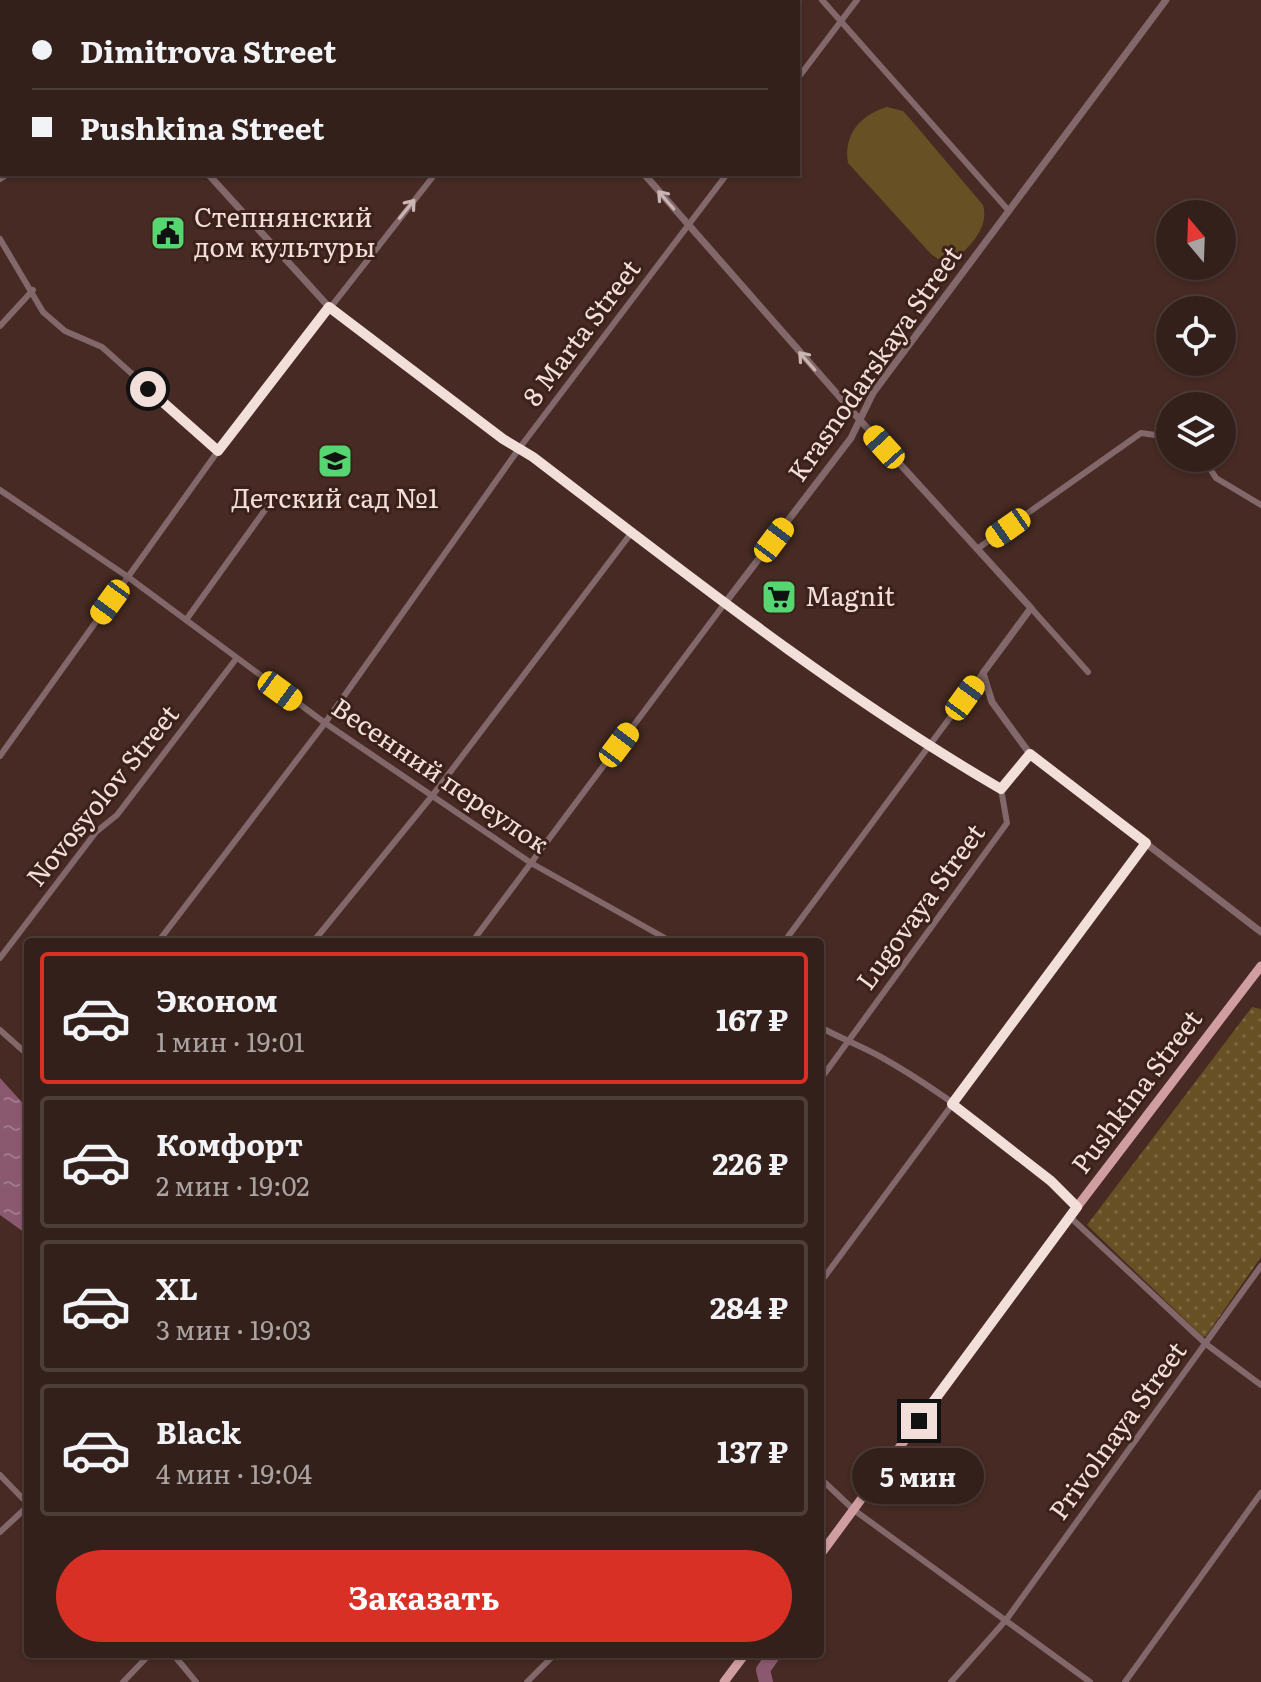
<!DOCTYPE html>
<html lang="ru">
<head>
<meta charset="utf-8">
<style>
  body { margin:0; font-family:Literata,serif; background:#3f2d27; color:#f1f3f6; height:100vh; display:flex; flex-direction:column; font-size:30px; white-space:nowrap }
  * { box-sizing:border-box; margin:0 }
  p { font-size:26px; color:#a9a3a2 }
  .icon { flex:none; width:44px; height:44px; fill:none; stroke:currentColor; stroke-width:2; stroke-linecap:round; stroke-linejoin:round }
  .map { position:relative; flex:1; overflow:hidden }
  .details { position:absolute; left:24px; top:938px; width:800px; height:720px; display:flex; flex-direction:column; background:#34201a; border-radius:8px; box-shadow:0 2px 6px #0004,0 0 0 2px #4e3e39 }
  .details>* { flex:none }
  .top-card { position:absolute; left:0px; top:0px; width:800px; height:176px; box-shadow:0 2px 6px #0004,0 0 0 2px #4e3e39; display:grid; align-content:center; height:176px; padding:0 32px; background:#34201a }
  .needle { width:52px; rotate:341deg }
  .controls { position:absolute; left:1156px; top:200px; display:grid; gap:16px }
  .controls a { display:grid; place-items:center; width:80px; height:80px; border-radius:50%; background:#34201a; box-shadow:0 2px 6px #0004,0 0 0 2px #4e3e39; font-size:40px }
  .end { position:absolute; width:36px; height:36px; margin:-18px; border:10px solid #f2dfda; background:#111; box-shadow:0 0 0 4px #111 }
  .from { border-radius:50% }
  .bubble { position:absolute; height:56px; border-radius:28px; background:#34201a; box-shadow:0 2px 6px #0004,0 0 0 2px #4e3e39; font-size:26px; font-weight:700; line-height:56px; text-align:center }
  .car { position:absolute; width:24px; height:48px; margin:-24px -12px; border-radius:10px; box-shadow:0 0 6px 2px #0007; background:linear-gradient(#f5c518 24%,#345 0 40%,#f5c518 0 76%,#345 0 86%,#f5c518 0) }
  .top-card b { display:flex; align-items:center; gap:28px; height:76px; font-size:30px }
  .top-card b+b { border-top:2px solid #4e3e39 }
  .top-card i { width:20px; height:20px; background:#f1f3f6 }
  ul { padding:14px 0 0; list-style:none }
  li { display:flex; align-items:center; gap:24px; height:132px; margin:0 16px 12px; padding:0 16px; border:4px solid #4e3e39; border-radius:8px }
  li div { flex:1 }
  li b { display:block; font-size:30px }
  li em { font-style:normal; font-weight:700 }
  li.current { border-color:#d93025 }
  li>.icon { width:72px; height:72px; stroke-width:1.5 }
  .button { display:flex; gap:16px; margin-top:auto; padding:16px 32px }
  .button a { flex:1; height:92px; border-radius:48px; background:#d93025; color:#fff; font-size:32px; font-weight:700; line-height:92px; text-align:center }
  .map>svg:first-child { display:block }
  .green { fill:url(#green-dots) }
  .pitch { fill:#675024 }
  .water { fill:url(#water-ripples) }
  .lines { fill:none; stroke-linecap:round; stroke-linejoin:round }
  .river { stroke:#8b596f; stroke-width:14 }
  .minor { stroke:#82686a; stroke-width:6 }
  .tertiary { stroke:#82686a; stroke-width:7 }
  .primary { stroke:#d09da0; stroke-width:9 }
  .oneway { stroke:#cbb5b3 }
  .route { stroke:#f2dfda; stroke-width:10 }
  .labels { text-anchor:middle; stroke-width:6; stroke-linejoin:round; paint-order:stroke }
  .poi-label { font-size:26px; fill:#f2dfda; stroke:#3b2119; text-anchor:start }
  .street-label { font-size:26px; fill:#f2dfda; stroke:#3b2119 }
</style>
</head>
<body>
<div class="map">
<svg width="1261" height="1682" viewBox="0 0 1261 1682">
  <defs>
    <pattern id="green-dots" width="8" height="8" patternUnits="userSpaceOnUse" patternTransform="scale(2)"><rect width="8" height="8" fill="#675024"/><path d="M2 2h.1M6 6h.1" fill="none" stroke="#7d6943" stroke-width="1.8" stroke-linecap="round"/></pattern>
    <pattern id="water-ripples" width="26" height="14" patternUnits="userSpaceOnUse" patternTransform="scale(2)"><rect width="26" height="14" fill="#8b596f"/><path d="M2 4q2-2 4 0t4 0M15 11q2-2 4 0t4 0" fill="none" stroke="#a1788a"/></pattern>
  </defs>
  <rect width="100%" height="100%" fill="#462a23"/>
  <polygon class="green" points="1252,1007 1261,1009 1261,1257 1206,1336 1203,1337 1087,1225"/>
  <path class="pitch" d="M887 107 903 111 912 121 983 205C989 226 973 243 959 256L938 259 931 254 848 163C843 135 860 115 887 107Z"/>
  <polygon class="water" points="0,1078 28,1109 28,1235 0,1215"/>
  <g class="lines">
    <polyline class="river" points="766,1682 763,1670 774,1654"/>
    <g class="minor">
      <polyline points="822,0 1009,211"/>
      <polyline points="291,2 295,0"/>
      <polyline points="600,2 603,0"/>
      <polyline points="798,78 857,0"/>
      <polyline points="0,179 8,174"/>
      <polyline points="0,239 43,312 65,331 102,347 218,451"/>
      <polyline points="0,326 33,290"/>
      <polyline points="1203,458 1216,478 1261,505"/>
      <polyline points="0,490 128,577 325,723 531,863 672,942"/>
      <polyline points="977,549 1141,433 1170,437"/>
      <polyline points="1031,608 1088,672"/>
      <polyline points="186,620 270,503"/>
      <polyline points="0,756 218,451 435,174"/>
      <polyline points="158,942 325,723 518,450 727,174"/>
      <polyline points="313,942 432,796 632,532"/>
      <polyline points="472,942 725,603 929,747 1001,789"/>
      <polyline points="784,942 983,673"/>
      <polyline points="0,958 96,832 117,815 236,659"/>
      <path d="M820 1027C840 1038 861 1046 881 1057 945 1093 1025 1154 1077 1207"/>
      <polyline points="0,1030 28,1055"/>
      <polyline points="820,1080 1007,823 1001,789 1030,754"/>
      <polyline points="1070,1217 1206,1344 1261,1385"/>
      <polyline points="820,1283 1146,843"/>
      <polyline points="0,1475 28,1504"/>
      <polyline points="820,1478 854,1510 1090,1682"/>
      <polyline points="0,1532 28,1506"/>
      <polyline points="173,1654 196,1682"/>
      <polyline points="123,1682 150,1654"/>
      <polyline points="527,1682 555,1654"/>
      <polyline points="951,1682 1006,1620 1261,1266"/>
      <polyline points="1125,1682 1261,1493"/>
    </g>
    <g class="tertiary">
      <polyline points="78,0 79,2"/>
      <polyline points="493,0 495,2"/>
      <polyline points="208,174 329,307 503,439 533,457 725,603 851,438 873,393 1166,0"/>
      <polyline points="644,174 859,419 1031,608 983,673 992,702 1030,754 1261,932"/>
    </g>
    <g class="primary">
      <polyline points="820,1555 1077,1207 1261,966"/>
      <polyline points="724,1682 745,1654"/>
    </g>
  </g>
  <defs><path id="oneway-shaft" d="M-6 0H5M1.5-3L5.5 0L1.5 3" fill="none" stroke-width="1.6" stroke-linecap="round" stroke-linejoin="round" transform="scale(2)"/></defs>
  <g class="oneway">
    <use href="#oneway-shaft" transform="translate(666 200) rotate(-131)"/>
    <use href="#oneway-shaft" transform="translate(407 209) rotate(-51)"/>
    <use href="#oneway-shaft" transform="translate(807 361) rotate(-131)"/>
  </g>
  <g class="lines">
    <path class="route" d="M148 389 218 451 329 307 503 439 533 457C685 573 836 693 1001 789L1030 754 1146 843 952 1104 1051 1181 1077 1207 919 1421"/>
  </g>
  <defs>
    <symbol id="civic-square" viewBox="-11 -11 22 22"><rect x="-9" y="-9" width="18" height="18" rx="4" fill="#55d671" stroke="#3b2119"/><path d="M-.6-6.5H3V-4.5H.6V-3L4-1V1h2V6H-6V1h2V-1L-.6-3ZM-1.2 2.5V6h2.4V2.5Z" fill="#111"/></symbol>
    <symbol id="school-square" viewBox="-11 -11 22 22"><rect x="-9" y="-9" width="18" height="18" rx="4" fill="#55d671" stroke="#3b2119"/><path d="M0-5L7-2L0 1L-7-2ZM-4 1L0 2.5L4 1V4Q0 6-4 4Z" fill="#111"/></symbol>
    <symbol id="supermarket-square" viewBox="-11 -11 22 22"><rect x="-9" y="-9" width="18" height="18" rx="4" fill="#55d671" stroke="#3b2119"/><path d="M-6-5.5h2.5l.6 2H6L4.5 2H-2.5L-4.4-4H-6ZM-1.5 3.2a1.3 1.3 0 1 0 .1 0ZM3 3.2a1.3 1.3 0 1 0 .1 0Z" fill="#111"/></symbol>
  </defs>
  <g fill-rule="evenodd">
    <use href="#civic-square" x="148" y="213" width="40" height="40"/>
    <use href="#school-square" x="315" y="441" width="40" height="40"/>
    <use href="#supermarket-square" x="759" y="577" width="40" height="40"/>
  </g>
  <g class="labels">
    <g class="poi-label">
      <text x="194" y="227">Степнянский<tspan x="194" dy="30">дом культуры</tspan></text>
      <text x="335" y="508" text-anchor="middle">Детский сад №1</text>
      <text x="805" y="606">Magnit</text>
    </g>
    <g class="street-label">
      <text transform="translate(582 333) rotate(-53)" y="9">8 Marta Street</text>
      <text transform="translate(875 364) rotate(-55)" y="9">Krasnodarskaya Street</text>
      <text transform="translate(440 776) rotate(34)" y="9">Весенний переулок</text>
      <text transform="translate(103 796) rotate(-51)" y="9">Novosyolov Street</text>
      <text transform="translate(921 907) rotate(-54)" y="9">Lugovaya Street</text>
      <text transform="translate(1137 1092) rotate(-53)" y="9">Pushkina Street</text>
      <text transform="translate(1118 1431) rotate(-54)" y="9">Privolnaya Street</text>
    </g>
  </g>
</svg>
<div class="controls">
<a><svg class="needle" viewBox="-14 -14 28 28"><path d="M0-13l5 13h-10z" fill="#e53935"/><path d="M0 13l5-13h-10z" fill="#a9a3a2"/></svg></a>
<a><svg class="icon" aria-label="locate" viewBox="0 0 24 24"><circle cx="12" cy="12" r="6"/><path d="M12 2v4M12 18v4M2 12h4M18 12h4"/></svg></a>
<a><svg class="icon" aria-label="layers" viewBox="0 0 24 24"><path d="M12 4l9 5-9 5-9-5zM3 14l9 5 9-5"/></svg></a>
</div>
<i class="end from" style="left:148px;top:389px"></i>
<i class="end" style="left:919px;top:1421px"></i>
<div class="bubble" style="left:852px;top:1448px;width:132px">5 мин</div>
<i class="car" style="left:884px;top:447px;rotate:318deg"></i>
<i class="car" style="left:1008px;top:528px;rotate:235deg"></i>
<i class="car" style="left:774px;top:540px;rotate:37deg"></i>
<i class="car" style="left:110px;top:602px;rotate:216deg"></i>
<i class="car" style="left:280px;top:691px;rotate:126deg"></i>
<i class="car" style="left:965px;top:698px;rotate:36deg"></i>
<i class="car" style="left:619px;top:745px;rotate:37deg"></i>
<div class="top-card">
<b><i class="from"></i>Dimitrova Street</b>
<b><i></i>Pushkina Street</b>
</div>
<section class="details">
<ul>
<li class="current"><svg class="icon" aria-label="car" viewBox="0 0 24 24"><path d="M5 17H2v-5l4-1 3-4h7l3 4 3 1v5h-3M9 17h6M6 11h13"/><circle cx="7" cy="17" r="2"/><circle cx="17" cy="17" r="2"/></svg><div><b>Эконом</b><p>1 мин · 19:01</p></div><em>167 ₽</em></li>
<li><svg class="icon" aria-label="car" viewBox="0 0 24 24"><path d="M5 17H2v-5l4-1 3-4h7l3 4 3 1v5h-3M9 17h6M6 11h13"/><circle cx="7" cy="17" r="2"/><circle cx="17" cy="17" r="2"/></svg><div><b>Комфорт</b><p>2 мин · 19:02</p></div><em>226 ₽</em></li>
<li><svg class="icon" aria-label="car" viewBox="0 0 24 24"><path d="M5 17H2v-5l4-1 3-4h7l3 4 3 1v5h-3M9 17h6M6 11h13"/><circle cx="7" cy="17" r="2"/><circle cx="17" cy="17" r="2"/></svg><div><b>XL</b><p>3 мин · 19:03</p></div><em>284 ₽</em></li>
<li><svg class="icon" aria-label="car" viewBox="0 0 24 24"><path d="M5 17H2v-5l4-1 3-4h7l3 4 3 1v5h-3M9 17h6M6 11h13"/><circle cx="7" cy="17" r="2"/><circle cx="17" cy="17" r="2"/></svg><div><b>Black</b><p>4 мин · 19:04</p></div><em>137 ₽</em></li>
</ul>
<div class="button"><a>Заказать</a></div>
</section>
</div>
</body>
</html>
